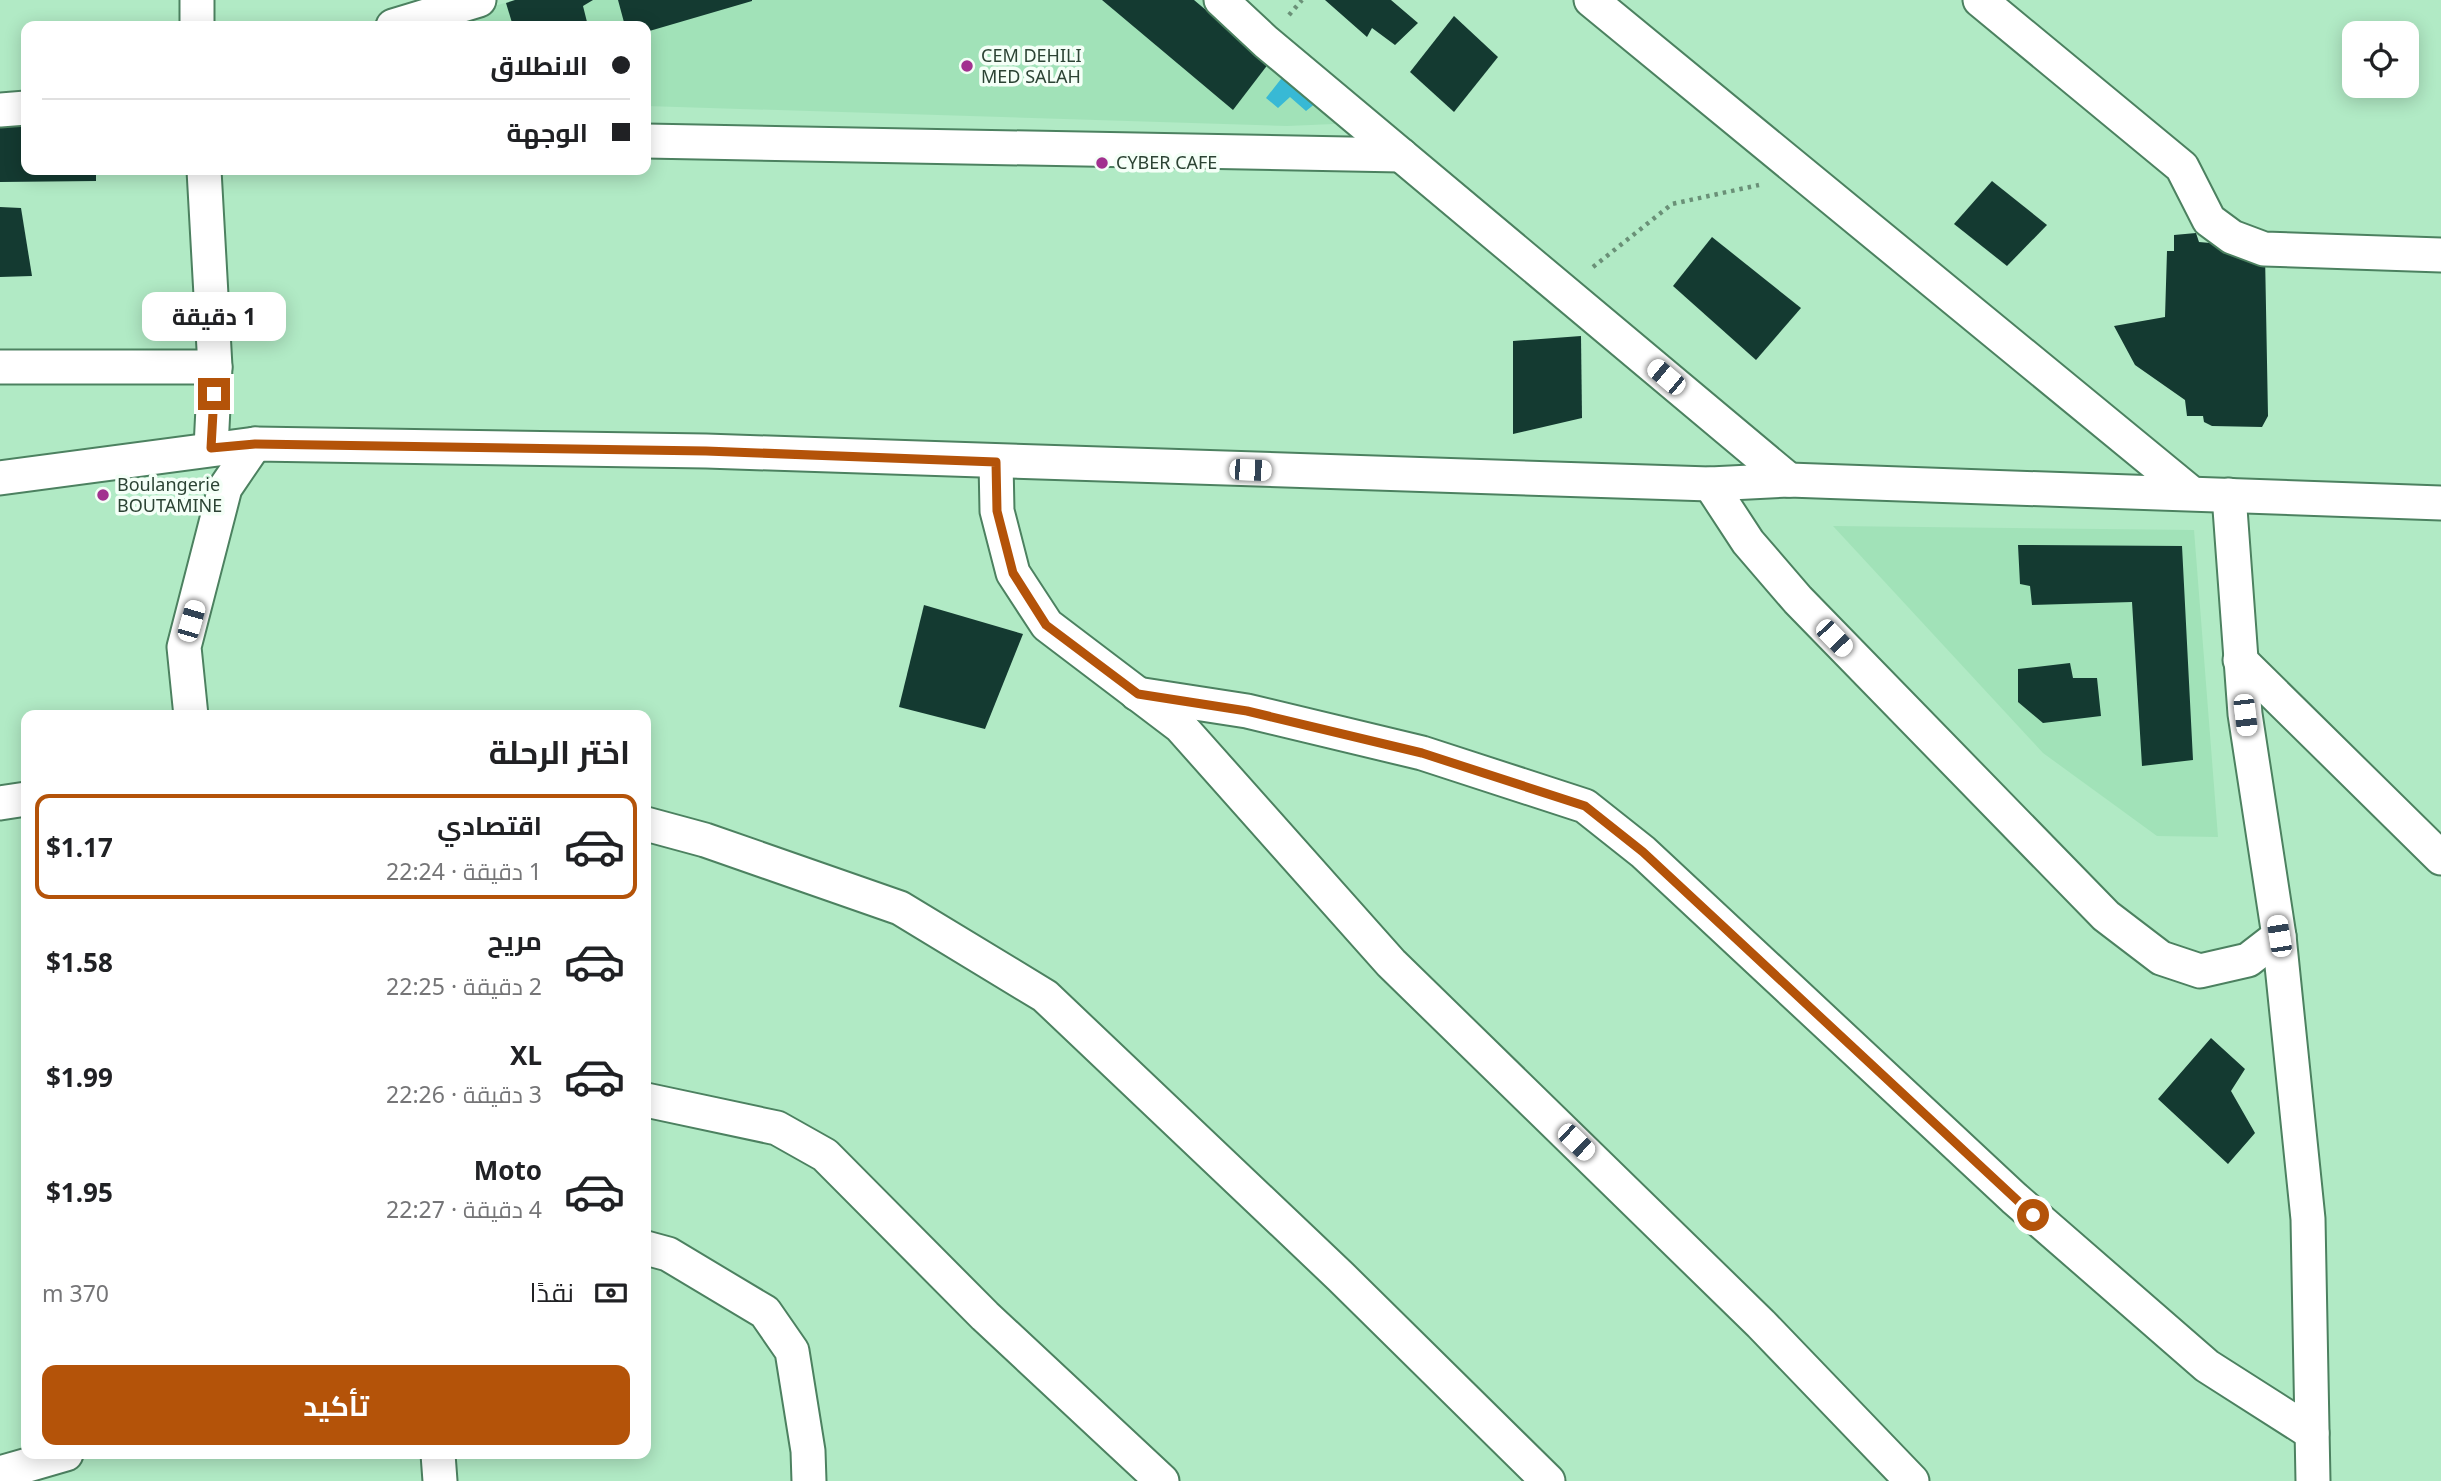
<!DOCTYPE html>
<html lang="ar">
<head>
<meta charset="utf-8">
<style>
  body { margin:0; font-family:"Noto Sans",Cairo,sans-serif; background:#f6f6f6; color:#202124; direction:rtl; height:100vh; display:flex; flex-direction:column; font-size:26px; white-space:nowrap }
  * { box-sizing:border-box; margin:0 }
  p { font-size:23px; color:#757577 }
  .icon { flex:none; width:38px; height:38px; fill:none; stroke:currentColor; stroke-width:2; stroke-linecap:round; stroke-linejoin:round }
  .map { position:relative; flex:1; overflow:hidden; direction:ltr }
  .drawer { position:absolute; left:21px; top:710px; width:630px; height:749px; display:flex; flex-direction:column; background:#fff; border-radius:14px; box-shadow:0 4px 18px #0003; direction:rtl }
  .drawer>* { flex:none }
  .hud { position:absolute; left:21px; top:21px; width:630px; height:154px; border-radius:14px; box-shadow:0 4px 18px #0003; direction:rtl; display:grid; align-content:center; height:154px; padding:0 21px; background:#fff }
  .controls { position:absolute; left:2342px; top:21px; display:grid; gap:14px }
  .controls a { display:grid; place-items:center; width:77px; height:77px; border-radius:14px; background:#fff; box-shadow:0 4px 18px #0003; font-size:35px }
  .end { position:absolute; width:32px; height:32px; margin:-16px; border:9px solid #b45309; background:#fff; box-shadow:0 0 0 4px #fff }
  .from { border-radius:50% }
  .bubble { position:absolute; height:49px; border-radius:14px; background:#fff; box-shadow:0 4px 18px #0003; font-size:23px; font-weight:700; line-height:49px; text-align:center; direction:rtl }
  .car { position:absolute; width:21px; height:42px; margin:-21px -10px; border-radius:9px; box-shadow:0 0 5px 2px #0007; background:linear-gradient(#fff 24%,#345 0 40%,#fff 0 76%,#345 0 86%,#fff 0) }
  .hud b { display:flex; align-items:center; gap:24px; height:66px; font-size:26px }
  .hud b+b { border-top:2px solid #e0e0e0 }
  .hud i { width:18px; height:18px; background:#202124 }
  ul { padding:0; list-style:none }
  li { display:flex; align-items:center; gap:21px; height:105px; margin:0 14px 10px; padding:0 7px; border:4px solid transparent; border-radius:14px }
  li div { flex:1 }
  li b { display:block; font-size:26px }
  li em { font-style:normal; font-weight:700 }
  li.selected { border-color:#b45309 }
  li>.icon { width:63px; height:63px; stroke-width:1.5 }
  h2 { padding:0 21px; font-size:32px; line-height:84px }
  .pay { display:flex; align-items:center; gap:18px; height:77px; padding:0 21px; font-size:26px }
  .pay p { margin-inline-start:auto }
  .primary-button { display:flex; gap:14px; margin-top:auto; padding:14px 21px }
  .primary-button a { flex:1; height:80px; border-radius:14px; background:#b45309; color:#fff; font-size:28px; font-weight:700; line-height:80px; text-align:center }
  .map>svg:first-child { display:block }
  .built { fill:#a1e2b8 }
  .water { fill:#38b9d5 }
  .building { fill:#143a31 }
  .lines { fill:none; stroke-linecap:round; stroke-linejoin:round }
  .street-casing { stroke:#4c8160; stroke-width:37 }
  .path { stroke:#6a9077; stroke-width:4.5; stroke-dasharray:3.5 5; stroke-linecap:butt }
  .street { stroke:#fff; stroke-width:33 }
  .route { stroke:#b45309; stroke-width:9 }
  .poi-dot { fill:#a2318f; stroke:#f4fff7; stroke-width:2.5 }
  .labels { text-anchor:middle; stroke-width:7; stroke-linejoin:round; paint-order:stroke }
  .poi-label { font-size:18px; fill:#2c4334; stroke:#f4fff7; text-anchor:start }
</style>
</head>
<body>
<div class="map">
<svg width="2441" height="1481" viewBox="0 0 2441 1481">
  <rect width="100%" height="100%" fill="#b1eac5"/>
  <g class="built">
    <polygon points="515,0 1210,0 1357,123 1287,126 646,106 646,26 426,26"/>
    <polygon points="1833,526 2194,530 2218,837 2157,836 2043,753"/>
  </g>
  <polygon class="water" points="1288,70 1322,98 1306,111 1290,97 1278,108 1266,98"/>
  <g class="building">
    <polygon points="515,0 593,0 583,6 588,26 513,26 506,3"/>
    <polygon points="618,0 752,0 752,1 646,32 646,26 625,26"/>
    <polygon points="1102,0 1194,0 1269,63 1233,110"/>
    <polygon points="1325,0 1391,0 1418,23 1395,45 1372,28 1367,37"/>
    <polygon points="1454,16 1498,57 1454,112 1410,72"/>
    <polygon points="0,118 26,118 26,170 96,170 96,181 0,182"/>
    <polygon points="1992,181 2047,225 2007,266 1954,224"/>
    <polygon points="0,207 21,208 32,276 0,277"/>
    <polygon points="2196,233 2199,242 2222,244 2227,253 2265,254 2268,416 2262,427 2212,426 2204,422 2203,416 2187,416 2185,400 2135,365 2114,326 2165,317 2167,251 2174,251 2174,235"/>
    <polygon points="1712,237 1801,308 1756,360 1673,286"/>
    <polygon points="1581,336 1582,418 1513,434 1513,341"/>
    <polygon points="2018,545 2182,546 2193,760 2142,766 2132,602 2032,605 2030,586 2020,584"/>
    <polygon points="924,605 1023,634 985,729 899,707"/>
    <polygon points="2070,663 2073,678 2097,678 2101,716 2043,723 2018,702 2018,669"/>
    <polygon points="2211,1038 2245,1069 2231,1091 2255,1133 2228,1164 2158,1099"/>
  </g>
  <g class="lines">
    <defs>
      <g id="street">
        <polyline points="197,0 197,26"/>
        <polyline points="1221,0 1266,42 1789,480"/>
        <polyline points="1591,0 2190,492"/>
        <polyline points="1980,0 2182,167 2209,220 2232,237 2264,249 2441,255"/>
        <polyline points="393,26 479,0"/>
        <polyline points="0,110 26,108"/>
        <polyline points="646,141 1401,155"/>
        <polyline points="204,170 215,367 211,448"/>
        <polyline points="0,367 215,367"/>
        <polyline points="996,462 997,511 1013,573 1047,625 1180,726 1391,963 1761,1324 1912,1481"/>
        <polyline points="0,478 255,444 706,451 1710,484 1789,480 2441,503"/>
        <polyline points="1710,484 1748,542 1798,600 2106,916 2161,958 2200,971 2248,960 2279,936"/>
        <polyline points="2229,495 2245,714 2279,936 2308,1219 2313,1481"/>
        <polyline points="2240,660 2441,858"/>
        <polyline points="1137,694 1247,711 1422,753 1585,806 1643,852 2014,1198 2207,1366 2312,1433"/>
        <polyline points="191,716 184,647 225,488 255,444"/>
        <polyline points="0,803 26,799"/>
        <polyline points="646,824 705,840 900,908 1045,996 1341,1277 1548,1481"/>
        <polyline points="646,1100 777,1128 825,1155 985,1316 1162,1481"/>
        <polyline points="646,1248 668,1254 765,1312 792,1351 808,1451 809,1481"/>
        <polyline points="438,1454 440,1481"/>
        <polyline points="0,1473 66,1454"/>
      </g>
    </defs>
    <use href="#street" class="street-casing"/>
    <g class="path">
      <polyline points="1289,15 1302,0"/>
      <polyline points="1593,267 1672,204 1759,185"/>
    </g>
    <use href="#street" class="street"/>
  </g>
  <g class="lines">
    <polyline class="route" points="214,394 211,448 255,444 706,451 996,462 997,511 1013,573 1046,625 1138,694 1247,711 1422,753 1585,806 1643,852 2033,1215"/>
  </g>
  <g class="poi-dot">
    <circle cx="967" cy="66" r="7"/>
    <circle cx="1102" cy="163" r="7"/>
    <circle cx="103" cy="495" r="7"/>
  </g>
  <g class="labels">
    <g class="poi-label">
      <text x="981" y="62">CEM DEHILI<tspan x="981" dy="21">MED SALAH</tspan></text>
      <text x="1116" y="169">CYBER CAFE</text>
      <text x="117" y="491">Boulangerie<tspan x="117" dy="21">BOUTAMINE</tspan></text>
    </g>
  </g>
</svg>
<div class="controls">
<a><svg class="icon" aria-label="locate" viewBox="0 0 24 24"><circle cx="12" cy="12" r="6"/><path d="M12 2v4M12 18v4M2 12h4M18 12h4"/></svg></a>
</div>
<i class="end from" style="left:2033px;top:1215px"></i>
<i class="end" style="left:214px;top:394px"></i>
<div class="bubble" style="left:142px;top:292px;width:144px">1 دقيقة</div>
<i class="car" style="left:1666px;top:377px;rotate:310deg"></i>
<i class="car" style="left:1250px;top:470px;rotate:92deg"></i>
<i class="car" style="left:191px;top:621px;rotate:16deg"></i>
<i class="car" style="left:1834px;top:638px;rotate:136deg"></i>
<i class="car" style="left:2245px;top:715px;rotate:173deg"></i>
<i class="car" style="left:2279px;top:936px;rotate:351deg"></i>
<i class="car" style="left:1576px;top:1142px;rotate:134deg"></i>
<div class="hud">
<b><i class="from"></i>الانطلاق</b>
<b><i></i>الوجهة</b>
</div>
<section class="drawer">
<h2>اختر الرحلة</h2>
<ul>
<li class="selected"><svg class="icon" aria-label="car" viewBox="0 0 24 24"><path d="M5 17H2v-5l4-1 3-4h7l3 4 3 1v5h-3M9 17h6M6 11h13"/><circle cx="7" cy="17" r="2"/><circle cx="17" cy="17" r="2"/></svg><div><b>اقتصادي</b><p>1 دقيقة · 22:24</p></div><em>$1.17</em></li>
<li><svg class="icon" aria-label="car" viewBox="0 0 24 24"><path d="M5 17H2v-5l4-1 3-4h7l3 4 3 1v5h-3M9 17h6M6 11h13"/><circle cx="7" cy="17" r="2"/><circle cx="17" cy="17" r="2"/></svg><div><b>مريح</b><p>2 دقيقة · 22:25</p></div><em>$1.58</em></li>
<li><svg class="icon" aria-label="car" viewBox="0 0 24 24"><path d="M5 17H2v-5l4-1 3-4h7l3 4 3 1v5h-3M9 17h6M6 11h13"/><circle cx="7" cy="17" r="2"/><circle cx="17" cy="17" r="2"/></svg><div><b>XL</b><p>3 دقيقة · 22:26</p></div><em>$1.99</em></li>
<li><svg class="icon" aria-label="car" viewBox="0 0 24 24"><path d="M5 17H2v-5l4-1 3-4h7l3 4 3 1v5h-3M9 17h6M6 11h13"/><circle cx="7" cy="17" r="2"/><circle cx="17" cy="17" r="2"/></svg><div><b>Moto</b><p>4 دقيقة · 22:27</p></div><em>$1.95</em></li>
</ul>
<div class="pay"><svg class="icon" aria-label="cash" viewBox="0 0 24 24"><path d="M3 7h18v10H3z"/><circle cx="12" cy="12" r="2"/></svg>نقدًا<p>370 m</p></div>
<div class="primary-button"><a>تأكيد</a></div>
</section>
</div>
</body>
</html>
